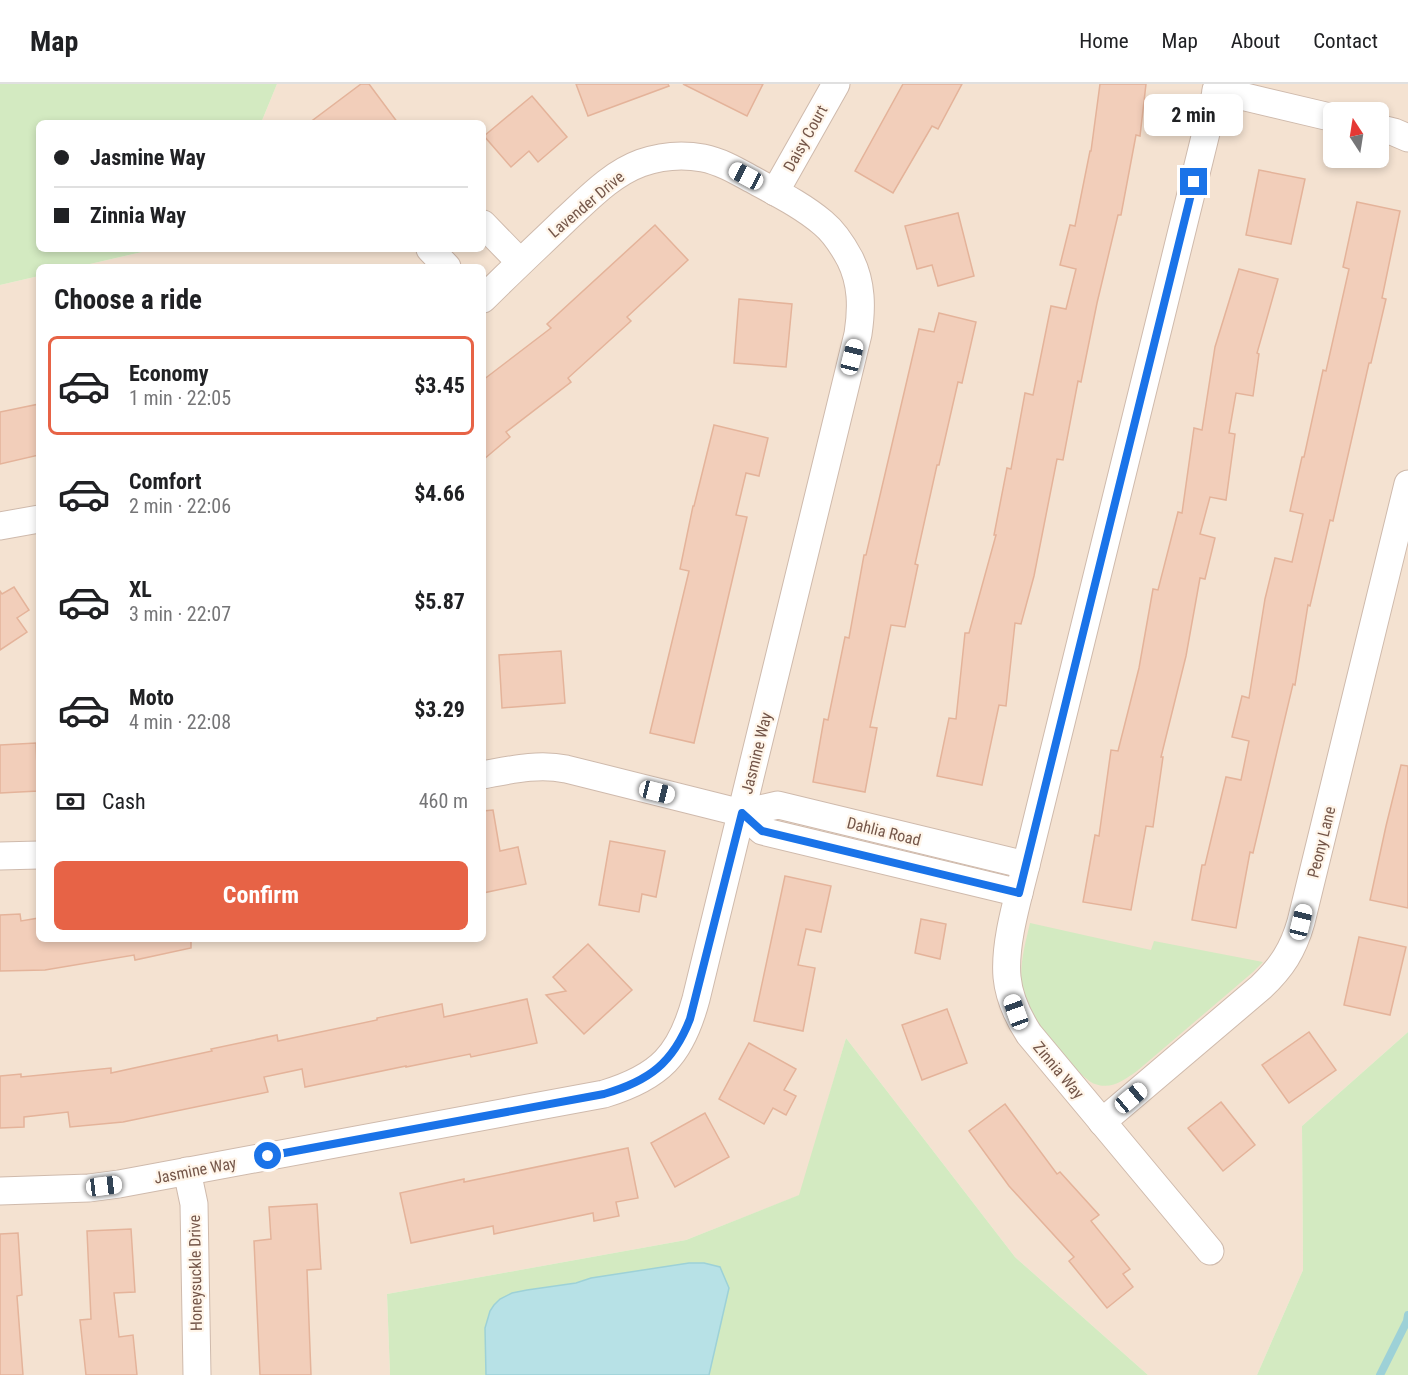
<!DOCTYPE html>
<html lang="en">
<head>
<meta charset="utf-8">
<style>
  body { margin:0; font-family:"Roboto Condensed",sans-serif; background:#f6f6f6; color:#202124; height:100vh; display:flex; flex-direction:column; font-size:22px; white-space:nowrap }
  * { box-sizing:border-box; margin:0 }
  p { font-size:20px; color:#757577 }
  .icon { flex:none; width:33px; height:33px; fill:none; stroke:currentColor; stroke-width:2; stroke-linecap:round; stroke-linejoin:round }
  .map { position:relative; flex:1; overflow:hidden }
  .details { position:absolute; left:36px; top:180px; width:450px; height:678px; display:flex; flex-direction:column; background:#fff; border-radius:9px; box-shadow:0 3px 9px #0003 }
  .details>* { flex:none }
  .hud { position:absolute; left:36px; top:36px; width:450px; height:132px; border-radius:9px; box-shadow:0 3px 9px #0003; display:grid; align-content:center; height:132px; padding:0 18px; background:#fff }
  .needle { width:39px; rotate:348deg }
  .controls { position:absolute; left:1323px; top:18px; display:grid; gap:12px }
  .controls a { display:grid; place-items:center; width:66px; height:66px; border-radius:9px; background:#fff; box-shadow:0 3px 9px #0003; font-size:30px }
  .end { position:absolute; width:27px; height:27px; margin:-14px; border:8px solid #1a73e8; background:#fff; box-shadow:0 0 0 3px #fff }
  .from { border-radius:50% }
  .bubble { position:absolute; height:42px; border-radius:9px; background:#fff; box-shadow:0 3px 9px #0003; font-size:20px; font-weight:700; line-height:42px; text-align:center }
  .car { position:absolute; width:18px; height:36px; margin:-18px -9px; border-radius:8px; box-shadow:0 0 4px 2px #0007; background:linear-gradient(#fff 24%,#345 0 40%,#fff 0 76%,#345 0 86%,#fff 0) }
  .hud b { display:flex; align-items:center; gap:21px; height:57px; font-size:22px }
  .hud b+b { border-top:2px solid #e0e0e0 }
  .hud i { width:15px; height:15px; background:#202124 }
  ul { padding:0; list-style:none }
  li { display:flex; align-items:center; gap:18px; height:99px; margin:0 12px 9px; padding:0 6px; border:3px solid transparent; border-radius:9px }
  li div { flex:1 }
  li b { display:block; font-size:22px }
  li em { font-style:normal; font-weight:700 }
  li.current { border-color:#e76346 }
  li>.icon { width:54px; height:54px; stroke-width:1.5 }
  h2 { padding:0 18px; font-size:27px; line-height:72px }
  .pay { display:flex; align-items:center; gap:15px; height:66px; padding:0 18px; font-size:22px }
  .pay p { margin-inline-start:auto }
  .action { display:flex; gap:12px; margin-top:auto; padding:12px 18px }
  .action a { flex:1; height:69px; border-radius:9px; background:#e76346; color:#fff; font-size:24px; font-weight:700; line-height:69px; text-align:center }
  header { display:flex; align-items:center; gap:36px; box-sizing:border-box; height:84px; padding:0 30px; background:#fff; border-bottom:2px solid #e0e0e0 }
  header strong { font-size:28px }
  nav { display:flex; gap:33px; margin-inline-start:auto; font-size:21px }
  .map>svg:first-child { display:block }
  .residential { fill:#f4e2d1; fill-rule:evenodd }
  .green { fill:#d3eac1 }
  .water { fill:#b7e1e6; stroke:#9dd1d7; stroke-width:1.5 }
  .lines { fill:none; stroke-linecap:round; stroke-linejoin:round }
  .stream { stroke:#9dd1d7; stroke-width:8 }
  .building { fill:#f2ceba; stroke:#e4b39a; stroke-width:1.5 }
  .minor-casing { stroke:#cfbaac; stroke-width:29 }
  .minor { stroke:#fff; stroke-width:27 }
  .route { stroke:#1a73e8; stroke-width:8 }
  .labels { text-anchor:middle; stroke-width:4.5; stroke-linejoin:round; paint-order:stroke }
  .street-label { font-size:16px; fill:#745649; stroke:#fff5e9 }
</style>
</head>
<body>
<header>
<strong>Map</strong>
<nav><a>Home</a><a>Map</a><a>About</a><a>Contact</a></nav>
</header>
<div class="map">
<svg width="1408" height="1291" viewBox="0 0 1408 1291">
  <rect width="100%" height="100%" fill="#fcf1e2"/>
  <path class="residential" d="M277 0H1408V948L1302 1042 1303 1186 1257 1291H1148L1015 1173 846 954 800 1111 686 1156 387 1210 390 1291H0V201L39 192V855H483V183H77L155 165H483V39H261ZM1334 28H1378V74H1334Z"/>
  <g class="green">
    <polygon points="0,0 277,0 261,39 39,39 39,165 155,165 77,183 39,183 39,192 0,201"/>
    <path d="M1030 839 1151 866 1154 857 1263 878 1253 888 1137 987C1124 996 1112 1006 1095 1000 1082 996 1042 946 1034 933 1028 924 1024 913 1022 903 1019 882 1025 860 1030 839Z"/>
    <polygon points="1408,948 1408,1291 1257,1291 1303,1186 1302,1042"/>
    <polygon points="846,954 1015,1173 1148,1291 390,1291 387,1210 686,1156 799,1111"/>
  </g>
  <polygon class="water" points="689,1179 704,1179 720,1183 729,1204 709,1291 486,1291 485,1244 490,1227 494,1221 500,1215 512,1209 527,1206 576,1199 591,1194"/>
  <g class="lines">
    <polyline class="stream" points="1380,1291 1407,1237 1408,1231"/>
  </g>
  <g class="building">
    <polygon points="361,0 369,0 398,39 309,39"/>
    <polygon points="576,0 668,0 669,2 588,32"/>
    <polygon points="683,0 763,0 747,32"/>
    <polygon points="903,0 962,0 938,45 932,42 893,109 855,87"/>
    <polygon points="1100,0 1146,0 1140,52 1136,51 1121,131 1118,131 1097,219 1081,298 1078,297 1063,376 1057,375 1034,492 1021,540 1015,539 1006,622 999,621 982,701 937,692 949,634 956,635 965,549 969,549 996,451 994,451 1007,384 1011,385 1025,309 1033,311 1051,222 1066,225 1076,185 1060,181 1070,141 1075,142 1090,67 1091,67"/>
    <polygon points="532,12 567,53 538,78 529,67 511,83 484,52"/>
    <polygon points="1259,86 1305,95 1291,160 1246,151"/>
    <polygon points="1357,118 1400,127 1382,214 1386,215 1371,279 1369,279 1333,437 1330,436 1310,522 1308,521 1295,601 1293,600 1253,769 1250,768 1236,844 1192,836 1202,781 1205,781 1226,693 1241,696 1249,657 1232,653 1242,612 1249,614 1265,515 1275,474 1292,478 1303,430 1290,427 1302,373 1304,373 1323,286 1326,287 1349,185 1343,183"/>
    <polygon points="958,129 974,192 938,202 932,181 917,185 905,142"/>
    <polygon points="655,141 688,176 627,233 631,237 568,294 571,298 506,348 510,353 483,376 483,296 551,244 547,240"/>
    <polygon points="1239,185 1278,195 1257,269 1259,270 1253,312 1236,309 1229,349 1235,350 1226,416 1210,413 1200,450 1215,454 1205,495 1200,494 1186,572 1161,673 1163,673 1153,743 1146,742 1131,826 1083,818 1095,751 1099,752 1111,666 1118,667 1139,584 1153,505 1158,506 1178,428 1182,429 1194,344 1202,346 1215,263"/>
    <polygon points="739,215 792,220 786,283 734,279"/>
    <polygon points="939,229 976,238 962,299 958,298 939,381 937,381 915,480 918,481 905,543 891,541 870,643 877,644 865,708 813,698 824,635 828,636 845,553 849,554 864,471 866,471 919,245 934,248"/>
    <polygon points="39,320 39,371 0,380 0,328"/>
    <polygon points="714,341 768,354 759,392 746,389 736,431 747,433 694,659 650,649 689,487 680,485 693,422 694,422"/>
    <polygon points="14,503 29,526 17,534 27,548 0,566 0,507 2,510"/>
    <polygon points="561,567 565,619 502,624 499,571"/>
    <polygon points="36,659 38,707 0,709 0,661"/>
    <polygon points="1401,681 1408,682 1408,824 1370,816 1386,742"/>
    <polygon points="493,726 500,767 518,763 526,800 483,809 483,727"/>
    <polygon points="610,757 665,767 656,813 642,810 639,828 599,821"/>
    <polygon points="785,792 831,802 821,848 806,845 798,881 815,884 803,947 754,937"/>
    <polygon points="20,830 21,837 39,834 39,855 191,855 191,864 135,876 134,871 45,886 0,887 0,831"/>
    <polygon points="921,835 946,840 940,875 915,869"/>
    <polygon points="1359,853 1406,863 1390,931 1344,921"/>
    <polygon points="588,860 632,906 584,950 546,911 566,907 553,893"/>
    <polygon points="527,915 537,959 471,973 470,970 406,983 406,982 305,1003 302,985 264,993 268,1008 123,1038 70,1043 68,1028 24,1033 24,1043 0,1044 0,992 21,990 21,993 111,984 111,989 212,967 211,965 277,951 278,957 377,936 377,934 442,920 444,933"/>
    <polygon points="947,925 967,979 922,996 902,941"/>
    <polygon points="1309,948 1336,986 1289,1019 1262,981"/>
    <polygon points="749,959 796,985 784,1006 796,1012 786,1031 773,1024 764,1040 719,1015"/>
    <polygon points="1221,1018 1255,1061 1223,1087 1188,1044"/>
    <polygon points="1005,1020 1057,1090 1060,1088 1099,1131 1091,1137 1130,1185 1123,1190 1133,1203 1107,1224 1069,1177 1074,1173 1009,1102 969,1047"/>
    <polygon points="705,1029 729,1073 675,1103 651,1059"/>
    <polygon points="628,1064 638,1114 616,1118 619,1132 594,1137 593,1129 494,1150 493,1142 411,1159 400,1109 464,1095 464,1098"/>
    <polygon points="317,1120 321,1185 307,1186 311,1291 260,1291 254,1157 271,1155 269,1123"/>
    <polygon points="131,1145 135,1208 114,1209 119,1253 133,1251 137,1291 86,1291 80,1236 91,1235 87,1147"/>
    <polygon points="18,1149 22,1211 17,1212 23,1291 0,1291 0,1150"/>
  </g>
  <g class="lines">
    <defs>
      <g id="minor">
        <polyline points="1216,6 1334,34"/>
        <polyline points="1378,44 1394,48 1408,54"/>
        <polyline points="775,108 836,0"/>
        <polyline points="483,140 520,178"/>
        <polyline points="430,165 447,183"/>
        <polyline points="0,442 39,435"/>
        <path d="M483 691C510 686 538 679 566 685L742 729 762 747 1019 809"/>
        <polyline points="742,729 778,721 1026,781"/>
        <polyline points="0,772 39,771"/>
        <path d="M1102 1038 1261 903C1282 883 1293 866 1301 838L1408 400"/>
        <polyline points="187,1087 194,1120 197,1291"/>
        <path d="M0 1107 89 1104 119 1100 604 1010C660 993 681 971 696 915L858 250C862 224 862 199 850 175 843 162 834 148 823 139 803 122 779 110 757 98 740 89 723 78 703 74 682 70 661 72 641 79 611 90 588 115 565 136 538 162 510 188 483 215"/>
        <path d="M1210 1167 1029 950C1018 933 1009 914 1007 893 1004 859 1018 814 1026 781L1218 0"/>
      </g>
    </defs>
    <use href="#minor" class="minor-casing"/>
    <use href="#minor" class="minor"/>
  </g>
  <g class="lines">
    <path class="route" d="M268 1072 604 1010C649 997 673 979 690 935L742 729 762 747 1019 809 1194 98"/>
  </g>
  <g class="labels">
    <g class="street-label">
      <text transform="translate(805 54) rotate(-61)" y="6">Daisy Court</text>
      <text transform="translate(586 120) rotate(-40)" y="6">Lavender Drive</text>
      <text transform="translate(756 669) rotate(-76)" y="6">Jasmine Way</text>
      <text transform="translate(884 747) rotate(14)" y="6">Dahlia Road</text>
      <text transform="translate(1321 758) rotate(-76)" y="6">Peony Lane</text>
      <text transform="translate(1059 986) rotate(50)" y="6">Zinnia Way</text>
      <text transform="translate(195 1086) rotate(-11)" y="6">Jasmine Way</text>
      <text transform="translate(195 1189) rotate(-91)" y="6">Honeysuckle Drive</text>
    </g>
  </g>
</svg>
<div class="controls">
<a><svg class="needle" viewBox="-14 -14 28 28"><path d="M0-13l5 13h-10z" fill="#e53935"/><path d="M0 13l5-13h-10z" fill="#757577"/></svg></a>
</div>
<i class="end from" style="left:268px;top:1072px"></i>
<i class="end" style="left:1194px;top:98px"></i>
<div class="bubble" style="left:1144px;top:10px;width:99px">2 min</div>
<i class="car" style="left:746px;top:92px;rotate:298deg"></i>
<i class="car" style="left:852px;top:273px;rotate:14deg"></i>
<i class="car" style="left:657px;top:708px;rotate:104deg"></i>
<i class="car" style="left:1301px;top:838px;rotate:14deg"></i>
<i class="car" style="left:1016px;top:928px;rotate:340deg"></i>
<i class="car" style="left:1131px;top:1014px;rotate:50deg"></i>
<i class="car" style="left:104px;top:1102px;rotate:83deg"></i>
<div class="hud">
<b><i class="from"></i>Jasmine Way</b>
<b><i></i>Zinnia Way</b>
</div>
<section class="details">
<h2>Choose a ride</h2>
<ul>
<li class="current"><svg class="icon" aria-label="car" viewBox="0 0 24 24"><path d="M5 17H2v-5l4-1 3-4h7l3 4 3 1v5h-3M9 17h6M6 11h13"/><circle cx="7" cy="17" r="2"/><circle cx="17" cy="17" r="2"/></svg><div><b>Economy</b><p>1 min · 22:05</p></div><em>$3.45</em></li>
<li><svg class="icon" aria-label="car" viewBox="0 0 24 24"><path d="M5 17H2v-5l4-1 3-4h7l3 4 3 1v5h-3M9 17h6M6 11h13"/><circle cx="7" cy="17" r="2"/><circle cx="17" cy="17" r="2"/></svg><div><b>Comfort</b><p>2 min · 22:06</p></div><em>$4.66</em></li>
<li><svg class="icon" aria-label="car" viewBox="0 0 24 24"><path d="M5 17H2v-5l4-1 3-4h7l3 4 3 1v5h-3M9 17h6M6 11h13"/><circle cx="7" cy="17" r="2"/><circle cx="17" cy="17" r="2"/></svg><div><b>XL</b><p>3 min · 22:07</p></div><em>$5.87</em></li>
<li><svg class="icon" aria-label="car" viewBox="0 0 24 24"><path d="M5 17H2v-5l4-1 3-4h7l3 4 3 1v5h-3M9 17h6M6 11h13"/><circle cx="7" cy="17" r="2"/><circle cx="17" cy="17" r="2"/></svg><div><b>Moto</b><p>4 min · 22:08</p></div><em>$3.29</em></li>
</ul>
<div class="pay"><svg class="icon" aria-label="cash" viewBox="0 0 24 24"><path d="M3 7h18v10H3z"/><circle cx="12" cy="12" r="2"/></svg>Cash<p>460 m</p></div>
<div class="action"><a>Confirm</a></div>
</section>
</div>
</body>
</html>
